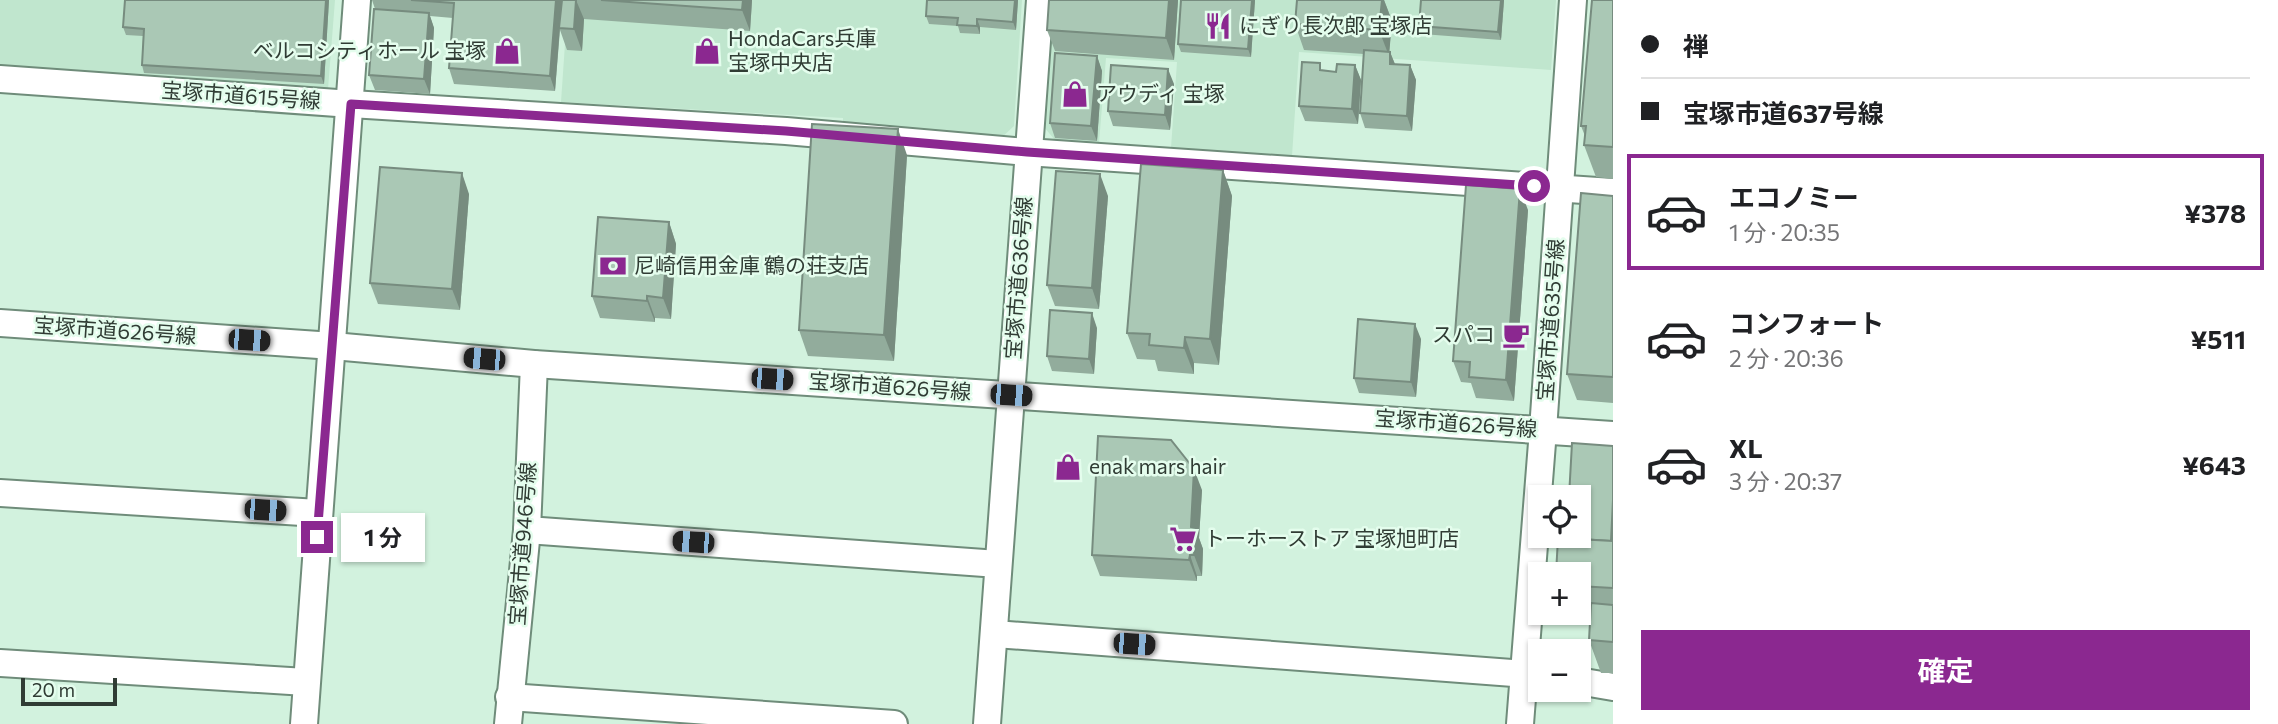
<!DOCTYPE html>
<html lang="ja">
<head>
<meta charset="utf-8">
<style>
  body { margin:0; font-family:Commissioner,"Noto Sans JP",sans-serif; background:#f6f6f6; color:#202124; height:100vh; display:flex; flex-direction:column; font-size:26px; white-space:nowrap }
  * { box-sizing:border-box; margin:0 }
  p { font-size:23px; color:#757577 }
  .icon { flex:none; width:38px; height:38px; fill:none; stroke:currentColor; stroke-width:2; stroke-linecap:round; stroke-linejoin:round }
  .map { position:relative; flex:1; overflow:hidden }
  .side { display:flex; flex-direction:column; background:#fff; width:665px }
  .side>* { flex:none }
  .banner { display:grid; align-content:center; height:154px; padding:0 28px; background:#fff }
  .buttons { position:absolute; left:1528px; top:485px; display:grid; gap:14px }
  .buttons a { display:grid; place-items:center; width:63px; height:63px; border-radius:0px; background:#fff; box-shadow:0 2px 5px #0004; font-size:35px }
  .scale { position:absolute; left:21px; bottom:18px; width:96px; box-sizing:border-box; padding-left:7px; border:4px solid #303c34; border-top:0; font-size:19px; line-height:24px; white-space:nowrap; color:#303c34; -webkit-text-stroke:5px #e4fded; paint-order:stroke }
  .end { position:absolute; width:32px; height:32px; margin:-16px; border:9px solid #8b2890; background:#fff; box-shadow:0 0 0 4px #fff }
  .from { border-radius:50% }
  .bubble { position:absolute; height:49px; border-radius:0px; background:#fff; box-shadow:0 2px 5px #0004; font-size:23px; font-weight:700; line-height:49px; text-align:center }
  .car { position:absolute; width:21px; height:42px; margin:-21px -10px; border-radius:9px; box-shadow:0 0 5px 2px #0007; background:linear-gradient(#222 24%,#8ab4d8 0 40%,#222 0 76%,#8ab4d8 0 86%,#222 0) }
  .banner b { display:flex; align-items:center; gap:24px; height:66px; font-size:26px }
  .banner b+b { border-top:2px solid #e0e0e0 }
  .banner i { width:18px; height:18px; background:#202124 }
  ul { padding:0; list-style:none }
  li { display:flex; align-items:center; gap:21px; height:116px; margin:0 14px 10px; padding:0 14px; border:4px solid transparent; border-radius:0px }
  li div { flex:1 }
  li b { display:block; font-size:26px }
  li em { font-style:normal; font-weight:700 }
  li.selected { border-color:#8b2890 }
  li>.icon { width:63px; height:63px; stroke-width:1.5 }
  .button { display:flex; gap:14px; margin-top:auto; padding:14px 28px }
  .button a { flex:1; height:80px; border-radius:0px; background:#8b2890; color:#fff; font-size:28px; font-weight:700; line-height:80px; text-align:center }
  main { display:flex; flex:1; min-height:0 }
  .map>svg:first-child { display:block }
  .built { fill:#c0e6ce }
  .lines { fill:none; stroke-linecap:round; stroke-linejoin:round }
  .minor-casing { stroke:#6f8c7a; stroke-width:30 }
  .minor { stroke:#fff; stroke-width:26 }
  .wall { fill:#92ac9c }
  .shaded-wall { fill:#778c7f }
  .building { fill:#aac8b5; stroke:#778c7f; stroke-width:2 }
  .route { stroke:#8b2890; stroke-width:9 }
  .labels { text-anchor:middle; stroke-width:5; stroke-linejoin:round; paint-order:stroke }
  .poi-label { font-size:21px; fill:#303c34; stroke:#e4fded; text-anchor:start }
  .street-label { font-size:21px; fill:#303c34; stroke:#e4fded }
</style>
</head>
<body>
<main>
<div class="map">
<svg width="1613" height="724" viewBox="0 0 1613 724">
  <rect width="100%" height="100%" fill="#d2f2de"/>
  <g class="built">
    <polygon points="0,0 335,0 328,89 0,66"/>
    <polygon points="568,0 1022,0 1014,126 1000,139 843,127 843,118 561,102"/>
    <polygon points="1054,0 1556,0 1551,70 1299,52 1292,156 1171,148 1177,62 1106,58 1099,143 1054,139 1044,127"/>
  </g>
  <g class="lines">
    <defs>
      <g id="minor">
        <polyline points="0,79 351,104 786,131 1027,152 1613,192"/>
        <polyline points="0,323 333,346 534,364 1613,435"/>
        <polyline points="0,493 318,513"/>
        <polyline points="527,530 998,564"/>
        <polyline points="995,634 1540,675"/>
        <polyline points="0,663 306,682"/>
        <polyline points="1578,681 1613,687"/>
        <polyline points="509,697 894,724"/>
        <polyline points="304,724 357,0"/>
        <polyline points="508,724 527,530 534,364"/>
        <polyline points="987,724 1040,0"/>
        <polyline points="1520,724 1543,430 1573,0"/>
      </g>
    </defs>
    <use href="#minor" class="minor-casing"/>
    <use href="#minor" class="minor"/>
  </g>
  <g class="wall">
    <polygon points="125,0 329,0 324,84 144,73 142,65 143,36 126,35 123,27"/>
    <polygon points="372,0 752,0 750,31 584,19 582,51 567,50 560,30 555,91 454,84 449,68 453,18 430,16 434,28 430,94 375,90 369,75 375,9"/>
    <polygon points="1018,0 1016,30 980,27 980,34 960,33 958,26 929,24 926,16"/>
    <polygon points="1049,0 1178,0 1174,60 1055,51 1047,30"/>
    <polygon points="1181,0 1255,0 1251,57 1181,52 1178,44"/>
    <polygon points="1297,0 1384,0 1392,21 1389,52 1390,52 1395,64 1410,65 1416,80 1412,131 1365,128 1360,113 1364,54 1304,50 1295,24"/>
    <polygon points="1504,0 1501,40 1422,34 1419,26"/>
    <polygon points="1613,0 1613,179 1596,177 1584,145 1585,136 1581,126"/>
    <polygon points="1097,56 1102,71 1097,141 1055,138 1050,123"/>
    <polygon points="1355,65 1361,80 1358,124 1305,121 1299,106 1323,71 1336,72"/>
    <polygon points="1174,84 1170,130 1113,126 1108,111"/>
    <polygon points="907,155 894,361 808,356 799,330"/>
    <polygon points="1223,170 1232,196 1219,365 1194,363 1194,374 1158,371 1155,360 1137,359 1127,333"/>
    <polygon points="469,194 460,310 378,304 370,283"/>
    <polygon points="1108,196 1099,309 1055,306 1047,285"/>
    <polygon points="1613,196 1613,403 1577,400 1567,374"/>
    <polygon points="1528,210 1514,401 1476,398 1471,383 1461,382 1453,361"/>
    <polygon points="669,222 676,244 671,319 655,318 655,322 600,318 592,296"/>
    <polygon points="1097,328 1094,374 1052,371 1047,356"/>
    <polygon points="1421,339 1416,397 1359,393 1354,378"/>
    <polygon points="1613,446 1613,673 1601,673 1589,640 1590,618 1567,617 1566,612 1578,612 1578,574 1566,538"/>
    <polygon points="1202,490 1199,538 1203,549 1202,576 1197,576 1197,581 1100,576 1092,555"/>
  </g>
  <g class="shaded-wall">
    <polygon points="326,0 329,0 324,84 321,76"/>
    <polygon points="556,0 562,0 555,91 550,76"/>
    <polygon points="576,0 584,19 582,51 574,29"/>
    <polygon points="743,0 752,0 750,31 742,10"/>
    <polygon points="1015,0 1018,0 1016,30 1013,22"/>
    <polygon points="1169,0 1178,0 1174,60 1166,38"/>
    <polygon points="1252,0 1255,0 1251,57 1248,49"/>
    <polygon points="1382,0 1384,0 1392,21 1389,56 1379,30"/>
    <polygon points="1501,0 1504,0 1501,40 1498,32"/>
    <polygon points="429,13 434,28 430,94 424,79"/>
    <polygon points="977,19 980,27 980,34 977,26"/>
    <polygon points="1390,52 1396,67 1390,64"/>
    <polygon points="1097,56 1102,71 1097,141 1091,126"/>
    <polygon points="1355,65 1361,80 1358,124 1352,109"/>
    <polygon points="1410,65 1416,80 1412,131 1407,116"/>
    <polygon points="1168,69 1174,84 1170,130 1165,115"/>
    <polygon points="898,129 907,155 894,361 884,335"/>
    <polygon points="1223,170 1232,196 1219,365 1210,339"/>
    <polygon points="462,173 469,194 460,310 452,289"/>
    <polygon points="1100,174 1108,196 1099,309 1092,288"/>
    <polygon points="1520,189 1528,210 1514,401 1506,380"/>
    <polygon points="669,222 676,244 671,319 663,298"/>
    <polygon points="647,296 655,318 655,322 647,301"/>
    <polygon points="1092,313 1097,328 1094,374 1089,359"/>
    <polygon points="1415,324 1421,339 1416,397 1411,382"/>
    <polygon points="1185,337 1194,363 1194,374 1184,348"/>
    <polygon points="1194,469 1202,490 1199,538 1203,549 1202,576 1194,555 1191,527"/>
    <polygon points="1613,500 1613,551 1611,544"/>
    <polygon points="1190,555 1197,576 1197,581 1189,560"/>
  </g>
  <g class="building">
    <polygon points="125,0 326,0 321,76 142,65 144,29 123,27"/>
    <polygon points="411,0 556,0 550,76 449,68 454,3"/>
    <polygon points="562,0 576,0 574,29 559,28"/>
    <polygon points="601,0 743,0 742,10"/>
    <polygon points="927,0 1015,0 1013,22 977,19 977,26 957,25 958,18 926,16"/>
    <polygon points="1049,0 1169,0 1166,38 1047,30"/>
    <polygon points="1181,0 1252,0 1248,49 1178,44"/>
    <polygon points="1297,0 1382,0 1379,30 1295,24"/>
    <polygon points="1421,0 1501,0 1498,32 1419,26"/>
    <polygon points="1592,0 1613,0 1613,147 1584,145 1586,126 1581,126"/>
    <polygon points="374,9 429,13 424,79 369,75"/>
    <polygon points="1364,50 1390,52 1390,64 1410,65 1407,116 1360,113"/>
    <polygon points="1055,53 1097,56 1091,126 1050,123"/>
    <polygon points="1302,62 1320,63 1320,70 1336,72 1337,64 1355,65 1352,109 1299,106"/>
    <polygon points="1111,65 1168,69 1165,115 1108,111"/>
    <polygon points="812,124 898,129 884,335 799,330"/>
    <polygon points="1141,164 1223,170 1210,339 1185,337 1184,348 1149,345 1150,334 1127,333"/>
    <polygon points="380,167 462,173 452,289 370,283"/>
    <polygon points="1056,171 1100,174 1092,288 1047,285"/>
    <polygon points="1466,185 1520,189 1506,380 1469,377 1470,362 1453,361"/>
    <polygon points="1581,193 1613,196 1613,377 1567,374"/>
    <polygon points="598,217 669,222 663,298 647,296 647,301 592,296"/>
    <polygon points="1050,310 1092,313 1089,359 1047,356"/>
    <polygon points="1358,319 1415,324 1411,382 1354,378"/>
    <polygon points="1098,436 1171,440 1194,469 1191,527 1196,528 1194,555 1190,555 1189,560 1092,555"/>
    <polygon points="1572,443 1613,446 1613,500 1611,541 1566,538 1566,536 1578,536 1578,497 1569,497"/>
    <polygon points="1558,538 1613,541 1613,588 1578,586 1578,574 1556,574"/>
    <polygon points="1591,603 1613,605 1613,642 1589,640"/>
  </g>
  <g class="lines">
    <polyline class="route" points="317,537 351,104 786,131 1027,152 1534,186"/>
  </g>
  <defs>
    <symbol id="restaurant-bare" viewBox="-9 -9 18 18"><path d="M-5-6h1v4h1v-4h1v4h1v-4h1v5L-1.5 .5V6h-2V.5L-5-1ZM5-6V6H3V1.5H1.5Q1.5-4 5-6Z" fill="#8b2890" stroke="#e4fded" stroke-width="2.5" paint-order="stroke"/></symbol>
    <symbol id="shop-bare" viewBox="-9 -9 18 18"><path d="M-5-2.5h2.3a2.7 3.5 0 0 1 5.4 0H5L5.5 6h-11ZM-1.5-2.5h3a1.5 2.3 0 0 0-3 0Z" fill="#8b2890" stroke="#e4fded" stroke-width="2.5" paint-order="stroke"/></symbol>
    <symbol id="bank-bare" viewBox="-9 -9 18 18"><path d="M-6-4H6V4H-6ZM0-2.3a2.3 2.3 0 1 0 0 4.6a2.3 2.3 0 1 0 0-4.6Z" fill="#8b2890" stroke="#e4fded" stroke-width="2.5" paint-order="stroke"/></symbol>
    <symbol id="cafe-bare" viewBox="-9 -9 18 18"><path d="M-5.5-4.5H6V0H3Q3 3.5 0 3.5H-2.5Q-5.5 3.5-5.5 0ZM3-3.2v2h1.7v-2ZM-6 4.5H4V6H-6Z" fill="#8b2890" stroke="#e4fded" stroke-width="2.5" paint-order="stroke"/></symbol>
    <symbol id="supermarket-bare" viewBox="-9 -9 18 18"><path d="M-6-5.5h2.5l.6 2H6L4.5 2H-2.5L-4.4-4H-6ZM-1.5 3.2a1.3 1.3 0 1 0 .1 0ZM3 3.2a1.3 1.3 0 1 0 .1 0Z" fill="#8b2890" stroke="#e4fded" stroke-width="2.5" paint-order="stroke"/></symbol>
  </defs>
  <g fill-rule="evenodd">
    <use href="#restaurant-bare" x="1199" y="7" width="38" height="38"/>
    <use href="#shop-bare" x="488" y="32" width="38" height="38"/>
    <use href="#shop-bare" x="688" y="32" width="38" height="38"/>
    <use href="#shop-bare" x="1056" y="75" width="38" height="38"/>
    <use href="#bank-bare" x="594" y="247" width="38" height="38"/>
    <use href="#cafe-bare" x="1497" y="316" width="38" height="38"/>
    <use href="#shop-bare" x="1049" y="448" width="38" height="38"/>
    <use href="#supermarket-bare" x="1164" y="520" width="38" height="38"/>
  </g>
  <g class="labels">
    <g class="poi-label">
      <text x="1239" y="33">にぎり長次郎 宝塚店</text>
      <text x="728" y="46">HondaCars兵庫<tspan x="728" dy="24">宝塚中央店</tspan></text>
      <text x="486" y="58" text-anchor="end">ベルコシティホール 宝塚</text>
      <text x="1096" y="101">アウディ 宝塚</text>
      <text x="634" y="273">尼崎信用金庫 鶴の荘支店</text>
      <text x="1495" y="342" text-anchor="end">スパコ</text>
      <text x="1089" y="474">enak mars hair</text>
      <text x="1204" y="546">トーホーストア 宝塚旭町店</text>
    </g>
    <g class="street-label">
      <text transform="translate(241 96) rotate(4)" y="7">宝塚市道615号線</text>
      <text transform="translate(1019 278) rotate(-86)" y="7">宝塚市道636号線</text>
      <text transform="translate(1551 320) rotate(-86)" y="7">宝塚市道635号線</text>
      <text transform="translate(115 331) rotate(4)" y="7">宝塚市道626号線</text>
      <text transform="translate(890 387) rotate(4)" y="7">宝塚市道626号線</text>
      <text transform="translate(1456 424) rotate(4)" y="7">宝塚市道626号線</text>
      <text transform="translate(523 544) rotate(-86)" y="7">宝塚市道946号線</text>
    </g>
  </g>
</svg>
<div class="buttons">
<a><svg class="icon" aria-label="locate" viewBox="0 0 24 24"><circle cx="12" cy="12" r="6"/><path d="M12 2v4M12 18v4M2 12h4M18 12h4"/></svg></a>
<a>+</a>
<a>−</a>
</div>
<div class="scale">20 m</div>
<i class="end from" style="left:1534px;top:186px"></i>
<i class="end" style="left:317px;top:537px"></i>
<div class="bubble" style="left:341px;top:513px;width:84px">1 分</div>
<i class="car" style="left:249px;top:340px;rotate:94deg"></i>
<i class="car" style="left:484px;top:359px;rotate:275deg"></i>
<i class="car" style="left:772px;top:379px;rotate:94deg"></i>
<i class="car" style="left:1011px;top:395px;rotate:94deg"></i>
<i class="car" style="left:265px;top:510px;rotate:94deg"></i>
<i class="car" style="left:693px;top:542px;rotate:274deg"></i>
<i class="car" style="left:1134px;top:644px;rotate:94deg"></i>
</div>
<section class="side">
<div class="banner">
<b><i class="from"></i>禅</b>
<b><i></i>宝塚市道637号線</b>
</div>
<ul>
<li class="selected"><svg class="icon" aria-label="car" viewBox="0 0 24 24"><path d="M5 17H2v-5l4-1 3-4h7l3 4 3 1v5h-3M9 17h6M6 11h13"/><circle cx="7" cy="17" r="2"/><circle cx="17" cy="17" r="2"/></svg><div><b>エコノミー</b><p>1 分 · 20:35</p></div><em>¥378</em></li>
<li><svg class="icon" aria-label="car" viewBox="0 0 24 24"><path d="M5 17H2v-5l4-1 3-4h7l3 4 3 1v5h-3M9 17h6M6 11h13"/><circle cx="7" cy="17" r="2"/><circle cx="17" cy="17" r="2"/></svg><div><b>コンフォート</b><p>2 分 · 20:36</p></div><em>¥511</em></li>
<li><svg class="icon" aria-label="car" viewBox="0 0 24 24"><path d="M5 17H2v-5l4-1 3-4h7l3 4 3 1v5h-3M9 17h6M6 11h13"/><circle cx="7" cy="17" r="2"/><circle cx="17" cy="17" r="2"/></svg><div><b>XL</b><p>3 分 · 20:37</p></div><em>¥643</em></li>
</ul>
<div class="button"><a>確定</a></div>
</section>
</main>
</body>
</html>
